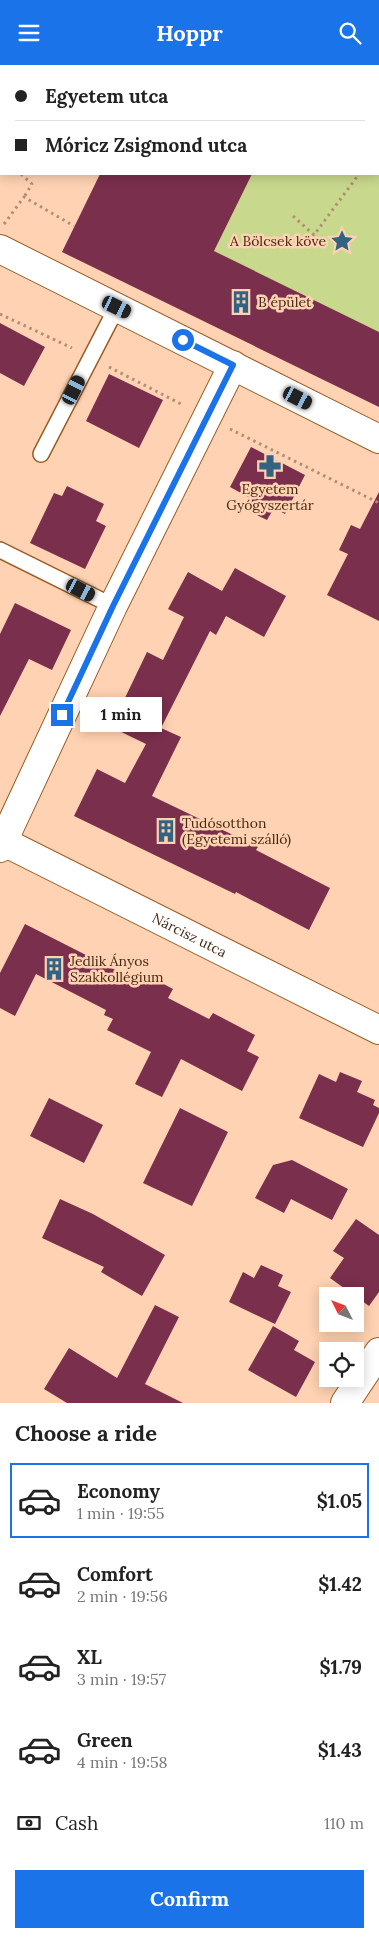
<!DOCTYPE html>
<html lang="en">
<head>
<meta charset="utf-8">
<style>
  body { margin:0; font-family:Lora,serif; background:#f6f6f6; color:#222; height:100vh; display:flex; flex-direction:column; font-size:19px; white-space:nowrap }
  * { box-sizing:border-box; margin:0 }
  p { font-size:16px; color:#767676 }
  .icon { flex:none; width:28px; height:28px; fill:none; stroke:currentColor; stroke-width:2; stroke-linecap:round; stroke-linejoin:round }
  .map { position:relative; height:1338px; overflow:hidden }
  .sheet { display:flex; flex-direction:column; background:#fff; flex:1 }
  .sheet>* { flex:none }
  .hud { position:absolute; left:0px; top:0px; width:380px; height:110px; box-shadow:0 2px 12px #0003; display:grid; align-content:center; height:110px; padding:0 15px; background:#fff }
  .needle { width:32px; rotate:312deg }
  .buttons { position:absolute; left:319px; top:1222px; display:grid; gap:10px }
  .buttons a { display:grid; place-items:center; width:45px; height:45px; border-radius:0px; background:#fff; box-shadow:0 2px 12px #0003; font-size:25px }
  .end { position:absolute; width:22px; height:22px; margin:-11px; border:6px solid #1a73e8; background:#fff; box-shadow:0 0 0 2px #fff }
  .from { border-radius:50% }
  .bubble { position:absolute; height:35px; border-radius:0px; background:#fff; box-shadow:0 2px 12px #0003; font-size:16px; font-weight:700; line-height:35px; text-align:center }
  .car { position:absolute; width:15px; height:30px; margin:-15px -8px; border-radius:6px; box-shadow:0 0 4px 1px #0007; background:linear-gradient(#222 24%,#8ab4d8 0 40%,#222 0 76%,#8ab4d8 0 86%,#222 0) }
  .hud b { display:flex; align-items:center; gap:18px; height:48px; font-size:19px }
  .hud b+b { border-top:1px solid #e0e0e0 }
  .hud i { width:12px; height:12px; background:#222 }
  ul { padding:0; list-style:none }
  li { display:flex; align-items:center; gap:15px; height:75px; margin:0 10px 8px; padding:0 5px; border:2px solid transparent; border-radius:0px }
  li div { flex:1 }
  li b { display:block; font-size:19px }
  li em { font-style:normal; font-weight:700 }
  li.on { border-color:#1a73e8 }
  li>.icon { width:45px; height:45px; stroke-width:1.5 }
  h2 { padding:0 15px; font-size:22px; line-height:60px }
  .pay { display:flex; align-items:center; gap:12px; height:55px; padding:0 15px; font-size:19px }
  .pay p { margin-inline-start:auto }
  .primary-button { display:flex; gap:10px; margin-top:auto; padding:10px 15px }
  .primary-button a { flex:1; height:58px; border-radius:0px; background:#1a73e8; color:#fff; font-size:20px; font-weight:700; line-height:58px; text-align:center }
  header { display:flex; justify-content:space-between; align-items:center; height:65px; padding:0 15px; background:#1a73e8; color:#fff; font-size:22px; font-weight:700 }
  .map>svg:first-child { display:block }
  .green { fill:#c8d88c }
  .building { fill:#7a2f4d }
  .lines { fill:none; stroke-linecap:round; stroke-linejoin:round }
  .service-casing { stroke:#9c5c23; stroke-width:18 }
  .minor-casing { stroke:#9c5c23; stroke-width:30 }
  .tertiary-casing { stroke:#9c5c23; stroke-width:30 }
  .path { stroke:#b38e71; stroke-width:3; stroke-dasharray:2.5 4; stroke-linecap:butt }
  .service { stroke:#fff; stroke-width:15 }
  .minor { stroke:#fff; stroke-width:28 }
  .tertiary { stroke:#fff; stroke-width:28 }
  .route { stroke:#1a73e8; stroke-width:6 }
  .labels { text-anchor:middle; stroke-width:5; stroke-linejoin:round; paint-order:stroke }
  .poi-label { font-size:14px; fill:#452912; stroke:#fed2b2; text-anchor:start }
  .street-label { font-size:14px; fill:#452912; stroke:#fed2b2 }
</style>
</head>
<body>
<header><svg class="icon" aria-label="menu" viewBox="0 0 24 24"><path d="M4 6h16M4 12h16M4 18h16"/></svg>Hoppr<svg class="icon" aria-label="search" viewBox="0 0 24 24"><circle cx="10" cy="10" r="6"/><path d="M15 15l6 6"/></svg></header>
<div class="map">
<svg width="379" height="1338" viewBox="0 0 379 1338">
  <rect width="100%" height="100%" fill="#fed2b2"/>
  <polygon class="green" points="157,0 379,0 379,267 214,186 252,109 379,109 379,1"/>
  <g class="building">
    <polygon points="100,109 252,109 214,186 379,267 379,342 62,187"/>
    <polygon points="0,258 45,282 24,321 0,308"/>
    <polygon points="109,309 163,335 139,383 86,356"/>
    <polygon points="251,382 305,410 285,449 274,443 267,455 244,444 250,433 230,422"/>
    <polygon points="67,421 104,439 96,456 106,461 85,504 30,478 54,428 62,431"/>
    <polygon points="379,427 379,556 327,530 348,489 339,485 351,460 360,464"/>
    <polygon points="235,503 286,531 264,572 226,551 216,570 210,566 161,663 181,672 152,731 258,782 256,785 330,823 309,865 236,827 235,829 74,751 97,704 125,718 146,679 111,662 147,587 163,595 184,552 168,544 188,507 222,526"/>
    <polygon points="15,538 71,565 52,605 29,594 0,651 0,569"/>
    <polygon points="25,859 141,918 145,909 173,924 168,933 209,954 213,948 255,970 247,986 259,992 242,1026 181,994 162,1032 135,1019 151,987 107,965 113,954 104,950 106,945 36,909 15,951 0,943 0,908"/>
    <polygon points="340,1007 362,1016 357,1027 375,1035 373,1040 379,1043 379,1048 363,1082 299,1053 319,1009 336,1017"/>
    <polygon points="49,1033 103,1060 84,1098 30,1071"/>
    <polygon points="180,1043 228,1067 192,1141 143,1118"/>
    <polygon points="292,1095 348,1124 332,1155 291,1134 284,1148 255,1133 273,1100"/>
    <polygon points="60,1134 93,1149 165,1190 142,1231 101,1207 104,1202 42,1173"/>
    <polygon points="356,1154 379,1170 379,1227 369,1241 330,1213 344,1193 333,1186"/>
    <polygon points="261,1200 283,1210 278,1221 291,1227 275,1259 229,1237 243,1207 254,1213"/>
    <polygon points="155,1240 179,1252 145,1319 183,1338 67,1338 44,1324 69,1283 117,1313"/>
    <polygon points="273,1261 299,1276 294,1285 315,1297 296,1332 248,1305"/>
  </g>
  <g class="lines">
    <defs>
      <g id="service">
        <polyline points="41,389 117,242"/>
        <polyline points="0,485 113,541"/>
      </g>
      <g id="minor">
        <path id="s1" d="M0 775 379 965"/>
        <polyline points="0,783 113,541 233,300"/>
        <polyline points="345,1338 379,1287"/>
      </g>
      <polyline id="tertiary" points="0,184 379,374"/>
    </defs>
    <use href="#service" class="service-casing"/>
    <use href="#minor" class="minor-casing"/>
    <use href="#tertiary" class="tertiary-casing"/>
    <g class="path">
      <polyline points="284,0 286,1"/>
      <polyline points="379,82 379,81"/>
      <polyline points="0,90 1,91"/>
      <polyline points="21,109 32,119 24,132"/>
      <polyline points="293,151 314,170 359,109"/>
      <polyline points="4,159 24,132 74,161"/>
      <polyline points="0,249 72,283"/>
      <polyline points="109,302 183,340"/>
      <polyline points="230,364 379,438"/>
    </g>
    <use href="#service" class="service"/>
    <use href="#minor" class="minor"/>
    <use href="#tertiary" class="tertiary"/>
  </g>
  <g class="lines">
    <polyline class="route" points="62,650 113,541 233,300 183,275"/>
  </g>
  <defs>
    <symbol id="sight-bare" viewBox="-9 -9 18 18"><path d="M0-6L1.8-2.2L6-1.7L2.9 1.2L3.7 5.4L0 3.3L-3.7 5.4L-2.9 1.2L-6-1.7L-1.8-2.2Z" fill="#336382" stroke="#fed2b2" stroke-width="2.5" paint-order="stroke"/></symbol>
    <symbol id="building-bare" viewBox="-9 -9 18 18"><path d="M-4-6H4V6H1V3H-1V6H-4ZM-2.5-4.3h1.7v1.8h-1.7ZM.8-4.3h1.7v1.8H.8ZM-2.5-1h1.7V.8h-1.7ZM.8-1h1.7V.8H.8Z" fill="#336382" stroke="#fed2b2" stroke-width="2.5" paint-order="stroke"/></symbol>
    <symbol id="pharmacy-bare" viewBox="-9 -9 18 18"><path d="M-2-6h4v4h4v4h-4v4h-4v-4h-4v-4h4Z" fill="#336382" stroke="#fed2b2" stroke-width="2.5" paint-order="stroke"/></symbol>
  </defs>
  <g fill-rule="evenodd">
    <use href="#sight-bare" x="326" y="160" width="32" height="32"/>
    <use href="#building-bare" x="225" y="221" width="32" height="32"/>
    <use href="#pharmacy-bare" x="254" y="385" width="32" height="32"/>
    <use href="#building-bare" x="150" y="750" width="32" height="32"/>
    <use href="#building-bare" x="38" y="888" width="32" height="32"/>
  </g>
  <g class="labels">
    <g class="poi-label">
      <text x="326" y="181" text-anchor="end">A Bölcsek köve</text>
      <text x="258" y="242">B épület</text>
      <text x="270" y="429" text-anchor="middle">Egyetem<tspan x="270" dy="16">Gyógyszertár</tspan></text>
      <text x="182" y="763">Tudósotthon<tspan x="182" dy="16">(Egyetemi szálló)</tspan></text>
      <text x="70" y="901">Jedlik Ányos<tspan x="70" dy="16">Szakkollégium</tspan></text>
    </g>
    <g class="street-label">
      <text dy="5" stroke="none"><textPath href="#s1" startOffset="212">Nárcisz utca</textPath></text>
    </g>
  </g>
</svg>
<div class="buttons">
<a><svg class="needle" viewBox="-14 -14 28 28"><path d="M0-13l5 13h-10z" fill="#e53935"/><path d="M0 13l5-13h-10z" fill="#767676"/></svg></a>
<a><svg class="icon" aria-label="locate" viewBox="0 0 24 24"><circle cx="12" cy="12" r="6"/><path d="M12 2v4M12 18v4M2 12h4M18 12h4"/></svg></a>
</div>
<i class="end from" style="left:183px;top:275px"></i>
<i class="end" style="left:62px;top:650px"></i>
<div class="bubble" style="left:80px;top:632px;width:82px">1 min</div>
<i class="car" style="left:117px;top:242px;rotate:116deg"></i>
<i class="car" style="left:74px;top:325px;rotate:27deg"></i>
<i class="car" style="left:298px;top:333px;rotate:117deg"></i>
<i class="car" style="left:81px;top:525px;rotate:117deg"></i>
<div class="hud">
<b><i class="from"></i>Egyetem utca</b>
<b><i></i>Móricz Zsigmond utca</b>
</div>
</div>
<section class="sheet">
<h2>Choose a ride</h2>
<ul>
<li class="on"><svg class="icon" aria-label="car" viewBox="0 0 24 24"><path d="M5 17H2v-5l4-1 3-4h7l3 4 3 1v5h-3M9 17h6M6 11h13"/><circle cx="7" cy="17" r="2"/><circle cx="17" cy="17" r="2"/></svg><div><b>Economy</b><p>1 min · 19:55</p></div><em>$1.05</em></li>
<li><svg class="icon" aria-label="car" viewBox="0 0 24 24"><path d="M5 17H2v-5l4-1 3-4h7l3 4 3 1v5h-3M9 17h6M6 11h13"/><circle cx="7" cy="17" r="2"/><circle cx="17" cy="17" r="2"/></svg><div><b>Comfort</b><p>2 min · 19:56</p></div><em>$1.42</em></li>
<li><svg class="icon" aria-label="car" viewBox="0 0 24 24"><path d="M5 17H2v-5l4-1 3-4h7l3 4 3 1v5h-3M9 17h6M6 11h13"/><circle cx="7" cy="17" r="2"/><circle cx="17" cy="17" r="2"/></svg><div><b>XL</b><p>3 min · 19:57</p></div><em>$1.79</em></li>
<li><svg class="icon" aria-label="car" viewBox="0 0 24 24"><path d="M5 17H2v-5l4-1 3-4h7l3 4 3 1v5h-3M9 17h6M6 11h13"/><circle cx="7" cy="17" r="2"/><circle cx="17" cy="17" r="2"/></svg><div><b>Green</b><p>4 min · 19:58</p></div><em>$1.43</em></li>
</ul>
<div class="pay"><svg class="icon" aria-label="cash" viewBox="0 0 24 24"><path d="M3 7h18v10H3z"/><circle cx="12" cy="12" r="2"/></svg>Cash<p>110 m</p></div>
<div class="primary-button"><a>Confirm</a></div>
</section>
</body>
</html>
